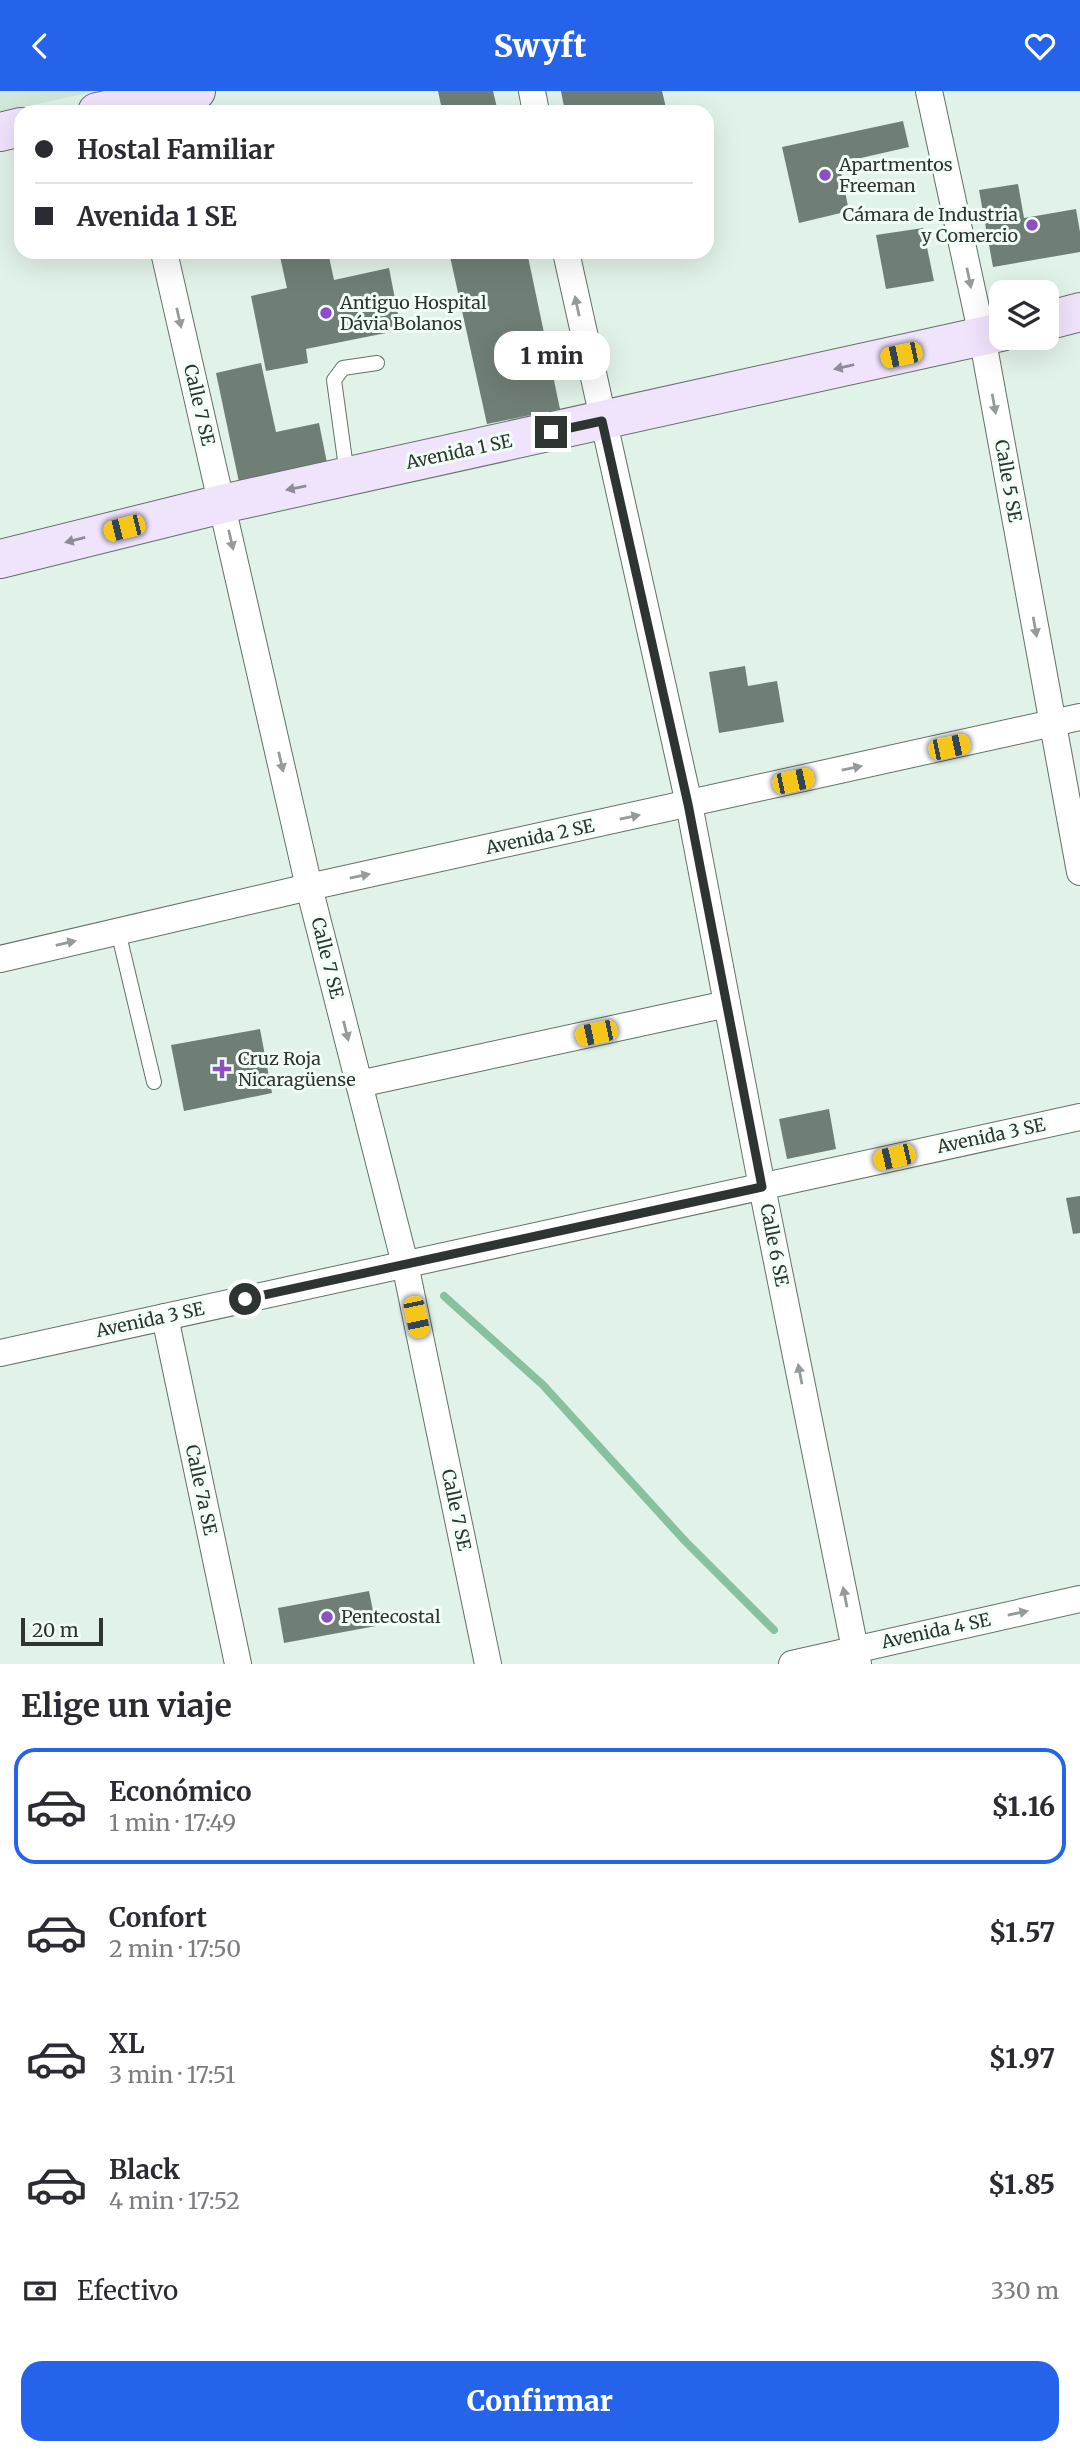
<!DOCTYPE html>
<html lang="es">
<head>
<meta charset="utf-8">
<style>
  body { margin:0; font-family:Merriweather,serif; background:#f2f2f3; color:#2b2b33; height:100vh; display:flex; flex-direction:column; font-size:26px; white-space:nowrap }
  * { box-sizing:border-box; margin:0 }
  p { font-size:23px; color:#7c7c81 }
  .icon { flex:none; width:38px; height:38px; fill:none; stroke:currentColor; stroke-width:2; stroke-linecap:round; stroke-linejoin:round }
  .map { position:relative; height:1573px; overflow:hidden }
  .side { display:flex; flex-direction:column; background:#fff; flex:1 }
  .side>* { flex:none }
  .top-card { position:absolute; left:14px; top:14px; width:700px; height:154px; border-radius:21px; box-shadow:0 7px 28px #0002; display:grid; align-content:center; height:154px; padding:0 21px; background:#fff }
  .fabs { position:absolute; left:989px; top:189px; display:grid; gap:14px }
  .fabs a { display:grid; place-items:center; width:70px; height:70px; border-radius:14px; background:#fff; box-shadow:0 7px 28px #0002; font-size:35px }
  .scale { position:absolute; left:21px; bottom:18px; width:82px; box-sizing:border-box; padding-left:7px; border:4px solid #2e3431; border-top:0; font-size:19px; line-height:24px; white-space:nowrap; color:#2e3431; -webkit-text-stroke:5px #f1fff6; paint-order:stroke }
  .end { position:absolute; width:32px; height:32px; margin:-16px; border:9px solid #2e3431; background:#fff; box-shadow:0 0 0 4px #fff }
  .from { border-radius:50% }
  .bubble { position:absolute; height:49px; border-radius:21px; background:#fff; box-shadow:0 7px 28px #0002; font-size:23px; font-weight:800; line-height:49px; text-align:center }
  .car { position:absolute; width:21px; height:42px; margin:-21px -10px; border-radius:9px; box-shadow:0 0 5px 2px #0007; background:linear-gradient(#f5c518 24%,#345 0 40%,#f5c518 0 76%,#345 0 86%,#f5c518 0) }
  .top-card b { display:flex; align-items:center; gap:24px; height:66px; font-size:26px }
  .top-card b+b { border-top:2px solid #e1e1e2 }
  .top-card i { width:18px; height:18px; background:#2b2b33 }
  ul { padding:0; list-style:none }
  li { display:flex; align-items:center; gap:21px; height:116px; margin:0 14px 10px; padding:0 7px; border:4px solid transparent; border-radius:21px }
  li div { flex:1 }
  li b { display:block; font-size:26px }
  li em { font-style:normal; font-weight:800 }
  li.on { border-color:#2563eb }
  li>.icon { width:63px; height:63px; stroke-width:1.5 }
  h2 { padding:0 21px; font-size:32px; line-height:84px }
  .pay { display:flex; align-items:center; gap:18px; height:77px; padding:0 21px; font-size:26px }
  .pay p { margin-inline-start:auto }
  .action { display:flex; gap:14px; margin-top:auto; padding:14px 21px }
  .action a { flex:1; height:80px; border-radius:21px; background:#2563eb; color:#fff; font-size:28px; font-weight:800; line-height:80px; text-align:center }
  header { display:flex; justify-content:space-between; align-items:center; height:91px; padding:0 21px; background:#2563eb; color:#fff; font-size:32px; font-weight:800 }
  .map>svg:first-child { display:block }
  .built { fill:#d0e7d9 }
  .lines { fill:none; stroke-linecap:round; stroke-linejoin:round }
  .stream { stroke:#89c0a0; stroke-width:8 }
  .building { fill:#707f76 }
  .lane-casing { stroke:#627168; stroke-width:16 }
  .street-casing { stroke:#627168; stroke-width:28 }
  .secondary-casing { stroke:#627168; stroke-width:40 }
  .lane { stroke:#fff; stroke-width:14 }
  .street { stroke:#fff; stroke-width:26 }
  .secondary { stroke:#f0e4fd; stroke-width:38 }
  .oneway { fill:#969a98 }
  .oneway2 { fill:#8f8c97 }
  .route { stroke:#2e3431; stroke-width:9 }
  .poi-dot { fill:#8e4fc5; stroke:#f1fff6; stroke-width:2.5 }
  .labels { text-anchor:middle; stroke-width:6; stroke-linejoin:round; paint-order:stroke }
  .poi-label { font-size:18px; fill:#2e3431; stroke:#f1fff6; text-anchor:start }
  .street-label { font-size:18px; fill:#2e3431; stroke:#f1fff6 }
</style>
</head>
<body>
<header><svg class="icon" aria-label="back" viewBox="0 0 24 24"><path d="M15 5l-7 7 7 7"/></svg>Swyft<svg class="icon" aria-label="heart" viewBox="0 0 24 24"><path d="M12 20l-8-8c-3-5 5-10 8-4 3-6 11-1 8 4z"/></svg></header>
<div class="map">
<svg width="1080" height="1573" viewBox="0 0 1080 1573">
  <rect width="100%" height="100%" fill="#e1f2e8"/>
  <polygon class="built" points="0,0 97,0 0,21"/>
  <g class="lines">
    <polyline class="stream" points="444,1205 543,1294 685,1450 774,1539"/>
  </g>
  <g class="building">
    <polygon points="438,0 493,0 498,21 409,21 441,14"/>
    <polygon points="561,0 662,0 667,21 565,21"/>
    <polygon points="903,30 909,56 839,72 849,120 799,132 782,56"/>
    <polygon points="1018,93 1024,127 1076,118 1080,141 1080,161 993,176 979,99"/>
    <polygon points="923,137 934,190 886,198 876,144"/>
    <polygon points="279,161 328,161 334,189 389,177 401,239 306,258 308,272 266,280 251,205 287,197"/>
    <polygon points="449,161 527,161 560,318 487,333"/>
    <polygon points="261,272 276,341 319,332 328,377 240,396 216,282"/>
    <polygon points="745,575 748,595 777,590 784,631 719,642 709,581"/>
    <polygon points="260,938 272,1002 184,1020 171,954"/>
    <polygon points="829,1018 836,1058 787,1068 779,1028"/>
    <polygon points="1080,1105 1080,1142 1073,1143 1066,1107"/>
    <polygon points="369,1500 376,1535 284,1552 278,1517"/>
  </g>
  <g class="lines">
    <defs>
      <g id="lane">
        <polyline points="347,384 334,289 343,277 377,272"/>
        <polyline points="118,840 154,991"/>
      </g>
      <g id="street">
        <polyline points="532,0 536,21"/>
        <polyline points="929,0 982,245 1080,781"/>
        <polyline points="164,161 309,796 405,1173 488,1573"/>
        <polyline points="566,161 689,713 762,1096 858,1573"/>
        <polyline points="0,868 309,796 1080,626"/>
        <polyline points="359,993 727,913"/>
        <polyline points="165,1226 238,1573"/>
        <polyline points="0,1262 1080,1026"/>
        <polyline points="792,1573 1080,1508"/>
      </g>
      <g id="secondary">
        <polyline points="97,21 196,0"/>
        <polyline points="0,41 21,36"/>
        <polyline points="1046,230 1080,221"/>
        <polyline points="0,468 222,413 1001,241"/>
      </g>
    </defs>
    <use href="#lane" class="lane-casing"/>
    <use href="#street" class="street-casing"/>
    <use href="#secondary" class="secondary-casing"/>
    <use href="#lane" class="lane"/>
    <use href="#street" class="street"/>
    <use href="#secondary" class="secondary"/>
  </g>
  <defs><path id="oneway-solid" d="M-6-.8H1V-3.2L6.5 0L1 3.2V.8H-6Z" transform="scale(1.75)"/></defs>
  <g class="oneway">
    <use href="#oneway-solid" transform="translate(969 187) rotate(78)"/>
    <use href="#oneway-solid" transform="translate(577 215) rotate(-102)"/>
    <use href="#oneway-solid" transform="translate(179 227) rotate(77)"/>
    <use href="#oneway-solid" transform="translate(994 313) rotate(80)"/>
    <use href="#oneway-solid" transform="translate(231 449) rotate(77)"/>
    <use href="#oneway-solid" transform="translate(1035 536) rotate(80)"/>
    <use href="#oneway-solid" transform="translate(281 671) rotate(77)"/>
    <use href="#oneway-solid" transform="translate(852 677) rotate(-12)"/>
    <use href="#oneway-solid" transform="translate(630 726) rotate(-12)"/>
    <use href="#oneway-solid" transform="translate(360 785) rotate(-12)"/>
    <use href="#oneway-solid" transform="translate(66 852) rotate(-13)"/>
    <use href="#oneway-solid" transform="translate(346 940) rotate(76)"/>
    <use href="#oneway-solid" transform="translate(800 1283) rotate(-101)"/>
    <use href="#oneway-solid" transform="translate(845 1506) rotate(-101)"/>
    <use href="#oneway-solid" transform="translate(1018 1522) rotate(-12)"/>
  </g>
  <g class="oneway2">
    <use href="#oneway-solid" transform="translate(844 276) rotate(167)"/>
    <use href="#oneway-solid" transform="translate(296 397) rotate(168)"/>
    <use href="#oneway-solid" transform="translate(75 449) rotate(166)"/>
  </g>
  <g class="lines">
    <polyline class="route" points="245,1208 762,1096 688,713 602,330 551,341"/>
  </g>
  <g class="poi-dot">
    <circle cx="825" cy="84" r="7"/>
    <circle cx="1032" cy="134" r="7"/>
    <circle cx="326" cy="222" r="7"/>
    <path d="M218.5 967.5h7v7h7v7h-7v7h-7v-7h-7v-7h7z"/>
    <circle cx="327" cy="1526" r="7"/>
  </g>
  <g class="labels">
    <g class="poi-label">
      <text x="839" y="80">Apartmentos<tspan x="839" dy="21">Freeman</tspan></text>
      <text x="1018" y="130" text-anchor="end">Cámara de Industria<tspan x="1018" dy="21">y Comercio</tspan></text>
      <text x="340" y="218">Antiguo Hospital<tspan x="340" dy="21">Dávia Bolanos</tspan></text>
      <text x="238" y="974">Cruz Roja<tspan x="238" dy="21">Nicaragüense</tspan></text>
      <text x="341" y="1532">Pentecostal</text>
    </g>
    <g class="street-label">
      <text transform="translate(199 314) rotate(77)" y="6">Calle 7 SE</text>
      <text transform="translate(459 361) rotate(-12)" y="6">Avenida 1 SE</text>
      <text transform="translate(1008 390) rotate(80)" y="6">Calle 5 SE</text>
      <text transform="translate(540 746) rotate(-12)" y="6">Avenida 2 SE</text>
      <text transform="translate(327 867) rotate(76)" y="6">Calle 7 SE</text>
      <text transform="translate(991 1045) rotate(-12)" y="6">Avenida 3 SE</text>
      <text transform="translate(774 1154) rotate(79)" y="6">Calle 6 SE</text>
      <text transform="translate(150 1229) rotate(-12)" y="6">Avenida 3 SE</text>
      <text transform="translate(201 1399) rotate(78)" y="6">Calle 7a SE</text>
      <text transform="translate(456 1419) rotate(78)" y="6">Calle 7 SE</text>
      <text transform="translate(936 1540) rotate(-12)" y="6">Avenida 4 SE</text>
    </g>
  </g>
</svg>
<div class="fabs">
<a><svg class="icon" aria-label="layers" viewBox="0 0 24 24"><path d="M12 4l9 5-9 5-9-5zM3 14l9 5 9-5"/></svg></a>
</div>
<div class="scale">20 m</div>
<i class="end from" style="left:245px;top:1208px"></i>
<i class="end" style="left:551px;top:341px"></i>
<div class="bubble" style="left:494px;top:240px;width:116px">1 min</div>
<i class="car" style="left:901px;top:264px;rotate:258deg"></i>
<i class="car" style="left:124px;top:437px;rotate:256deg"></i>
<i class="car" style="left:949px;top:656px;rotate:78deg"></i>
<i class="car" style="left:793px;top:690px;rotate:78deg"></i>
<i class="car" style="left:596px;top:942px;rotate:258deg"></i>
<i class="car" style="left:894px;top:1066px;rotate:257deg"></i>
<i class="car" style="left:416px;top:1226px;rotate:168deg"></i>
<div class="top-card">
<b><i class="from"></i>Hostal Familiar</b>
<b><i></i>Avenida 1 SE</b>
</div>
</div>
<section class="side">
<h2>Elige un viaje</h2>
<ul>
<li class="on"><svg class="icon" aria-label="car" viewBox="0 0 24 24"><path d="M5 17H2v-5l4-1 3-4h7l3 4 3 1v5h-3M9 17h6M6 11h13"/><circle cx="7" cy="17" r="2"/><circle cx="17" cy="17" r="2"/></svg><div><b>Económico</b><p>1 min · 17:49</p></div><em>$1.16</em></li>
<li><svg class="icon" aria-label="car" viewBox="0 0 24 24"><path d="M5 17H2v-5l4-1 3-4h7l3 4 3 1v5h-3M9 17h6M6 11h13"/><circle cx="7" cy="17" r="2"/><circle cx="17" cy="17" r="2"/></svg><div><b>Confort</b><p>2 min · 17:50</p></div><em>$1.57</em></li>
<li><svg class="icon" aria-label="car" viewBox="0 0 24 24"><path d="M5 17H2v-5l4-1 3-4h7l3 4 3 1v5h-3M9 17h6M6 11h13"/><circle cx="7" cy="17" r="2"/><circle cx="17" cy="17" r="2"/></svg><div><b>XL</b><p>3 min · 17:51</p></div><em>$1.97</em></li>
<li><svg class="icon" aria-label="car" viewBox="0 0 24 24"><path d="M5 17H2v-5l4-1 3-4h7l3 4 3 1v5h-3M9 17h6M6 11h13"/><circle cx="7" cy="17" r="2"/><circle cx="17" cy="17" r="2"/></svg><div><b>Black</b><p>4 min · 17:52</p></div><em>$1.85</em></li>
</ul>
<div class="pay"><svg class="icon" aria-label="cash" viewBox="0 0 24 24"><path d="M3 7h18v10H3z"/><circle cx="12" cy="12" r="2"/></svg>Efectivo<p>330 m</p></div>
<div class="action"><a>Confirmar</a></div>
</section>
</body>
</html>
